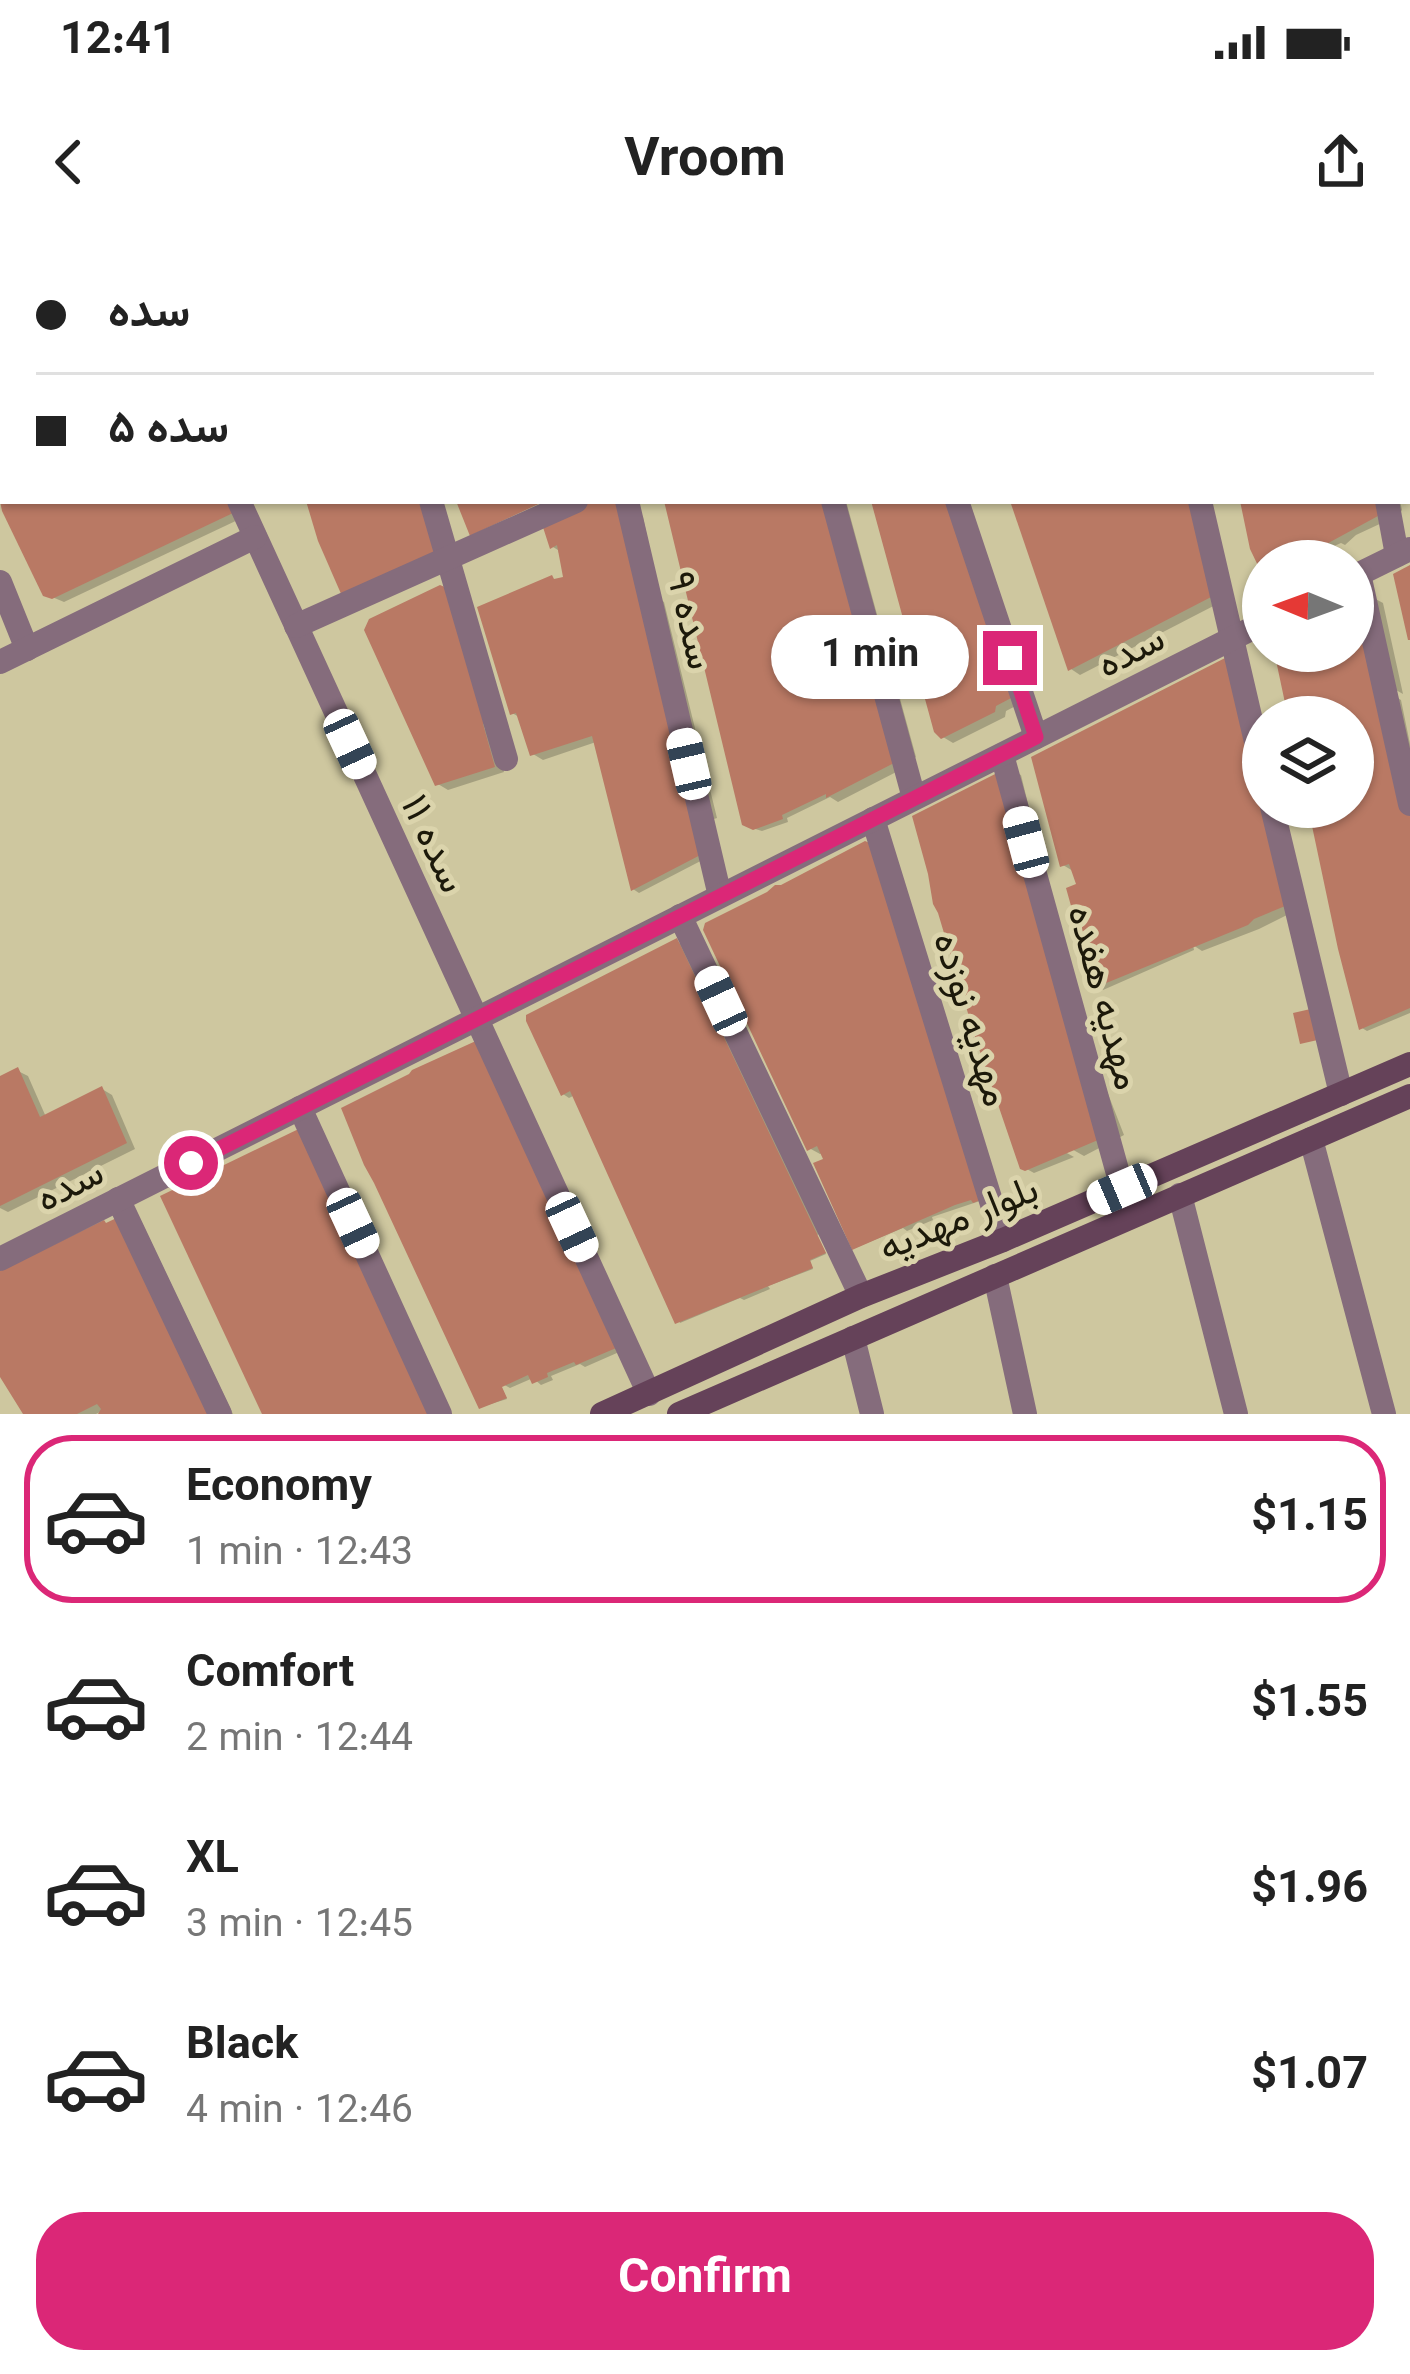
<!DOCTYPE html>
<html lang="en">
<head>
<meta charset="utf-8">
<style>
  body { margin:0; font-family:Georgia,Vazirmatn,serif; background:#f6f6f6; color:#222; height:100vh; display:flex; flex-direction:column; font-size:45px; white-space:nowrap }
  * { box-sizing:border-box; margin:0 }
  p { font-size:39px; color:#767676 }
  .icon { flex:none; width:66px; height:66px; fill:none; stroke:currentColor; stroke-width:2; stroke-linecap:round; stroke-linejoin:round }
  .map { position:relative; height:1174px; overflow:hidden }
  .side { display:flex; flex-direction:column; background:#fff; flex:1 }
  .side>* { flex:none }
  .banner { position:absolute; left:0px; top:0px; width:1410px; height:264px; box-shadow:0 3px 9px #0004; display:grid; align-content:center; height:264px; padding:0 36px; background:#fff }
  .needle { width:78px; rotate:271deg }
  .fabs { position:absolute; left:1242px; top:300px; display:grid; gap:24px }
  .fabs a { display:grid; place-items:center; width:132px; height:132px; border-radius:50%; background:#fff; box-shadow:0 3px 9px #0004; font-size:60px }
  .end { position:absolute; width:54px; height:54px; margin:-27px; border:15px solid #db2777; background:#fff; box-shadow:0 0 0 6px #fff }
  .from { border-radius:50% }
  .bubble { position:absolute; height:84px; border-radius:42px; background:#fff; box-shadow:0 3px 9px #0004; font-size:39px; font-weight:700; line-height:84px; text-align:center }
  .car { position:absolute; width:36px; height:72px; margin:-36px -18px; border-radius:15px; box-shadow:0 0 9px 3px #0007; background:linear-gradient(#fff 24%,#345 0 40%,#fff 0 76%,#345 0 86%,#fff 0) }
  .banner b { display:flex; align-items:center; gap:42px; height:114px; font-size:45px }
  .banner b+b { border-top:3px solid #e0e0e0 }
  .banner i { width:30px; height:30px; background:#222 }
  ul { padding:21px 0 0; list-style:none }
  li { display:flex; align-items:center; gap:36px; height:168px; margin:0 24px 18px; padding:0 12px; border:6px solid transparent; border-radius:48px }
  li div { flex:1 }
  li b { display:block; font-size:45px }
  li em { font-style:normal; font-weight:700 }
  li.active { border-color:#db2777 }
  li>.icon { width:108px; height:108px; stroke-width:1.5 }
  .cta { display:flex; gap:24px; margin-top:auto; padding:24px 36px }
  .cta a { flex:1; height:138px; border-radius:48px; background:#db2777; color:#fff; font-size:48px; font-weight:700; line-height:138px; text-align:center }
  .status { display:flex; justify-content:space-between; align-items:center; height:84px; padding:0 60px; background:#fff; direction:ltr }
  .status svg { height:33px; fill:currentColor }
  header { display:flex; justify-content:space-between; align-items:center; height:156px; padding:0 36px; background:#fff; font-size:54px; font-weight:700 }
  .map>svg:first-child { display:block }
  .shadow { fill:#0003 }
  .building { fill:#b97964 }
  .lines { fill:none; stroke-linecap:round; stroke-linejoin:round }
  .minor { stroke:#856c7c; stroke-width:24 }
  .tertiary { stroke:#856c7c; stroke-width:24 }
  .secondary { stroke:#654259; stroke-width:24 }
  .route { stroke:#db2777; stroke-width:15 }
  .labels { text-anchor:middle; stroke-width:10; stroke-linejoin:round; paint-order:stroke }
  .street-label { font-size:39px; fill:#1c190a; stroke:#dbd4ac }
</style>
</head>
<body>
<div class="status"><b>12:41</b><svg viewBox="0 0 49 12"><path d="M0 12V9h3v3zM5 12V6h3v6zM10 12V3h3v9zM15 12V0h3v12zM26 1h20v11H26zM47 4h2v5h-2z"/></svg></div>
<header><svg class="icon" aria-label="back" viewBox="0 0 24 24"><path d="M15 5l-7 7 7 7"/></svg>Vroom<svg class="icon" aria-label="share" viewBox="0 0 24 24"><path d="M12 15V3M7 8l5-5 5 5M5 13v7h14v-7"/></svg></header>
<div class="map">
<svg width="1410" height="1174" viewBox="0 0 1410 1174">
  <rect width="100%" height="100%" fill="#cec79f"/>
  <g class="shadow">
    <polygon points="77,0 112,0 116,3 67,3"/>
    <polygon points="196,0 361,0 362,3 195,3"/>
    <polygon points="388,0 576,0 577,3 389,3"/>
    <polygon points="604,0 774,0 775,3 605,3"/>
    <polygon points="802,0 870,0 871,3 802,3"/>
    <polygon points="1036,0 1148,0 1149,3 1030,3"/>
    <polygon points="1183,0 1350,0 1350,3 1184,3"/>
    <polygon points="1379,0 1410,0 1410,159 1407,156 1407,3 1380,3"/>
    <polygon points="3,22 3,261 241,261 242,278 64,362 45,354 0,255 0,23"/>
    <polygon points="588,261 643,277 660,359 664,362 717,578 714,579 716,613 639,653 633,649 596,502 543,520 533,514 521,478 512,473 568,343 558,310 553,307"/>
    <polygon points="666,261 846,261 916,517 906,523 904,528 838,562 830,557 787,578 788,582 762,591 752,588"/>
    <polygon points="874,261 1023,462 1006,471 1005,477 953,503 943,497"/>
    <polygon points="1011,261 1225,360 1080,435 1071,429"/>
    <polygon points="1242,261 1400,261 1402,270 1399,275 1356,295 1345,305 1341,303 1300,321 1263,321 1263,329"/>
    <polygon points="1368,355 1383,363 1403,454 1380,441 1377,446 1401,460 1410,504 1410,773 1367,791 1362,788 1310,567 1353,567 1353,477 1291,477 1276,411 1353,411"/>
    <polygon points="483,453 494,485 484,488 493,493 504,532 448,550 438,544"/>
    <polygon points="1011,530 1021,535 1053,666 1098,828 1124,895 1084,916 1061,903 1058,908 1074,917 1034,933 1025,928"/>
    <polygon points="1263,567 1299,669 1259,689 1202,711 1193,705 1194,710 1103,750 1097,746 1080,645 1073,631 1063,625"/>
    <polygon points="706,689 989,958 932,977 933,980 907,991 903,988 855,1008 823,913 820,914 809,908"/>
    <polygon points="677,702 687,707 822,993 817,995 826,1014 810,1021 813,1029 768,1046 770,1049 744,1060 740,1058 680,1083 575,855 569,858 563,854"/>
    <polygon points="18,831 28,836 46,877 102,849 112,855 135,909 8,972 0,968 0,839"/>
    <polygon points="377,941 626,1109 585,1127 580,1124 551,1136 553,1140 541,1145 533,1138 510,1148 499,1142 507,1159 481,1167"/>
    <polygon points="143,985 233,1174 101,1174 104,1170 96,1174 26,1174 0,1130 0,1035"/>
  </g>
  <g class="building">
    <polygon points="0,261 234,261 233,273 52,359 43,356 2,271"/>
    <polygon points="306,261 420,261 435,314 342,356 318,301"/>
    <polygon points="456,261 545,261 470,296"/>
    <polygon points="580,261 633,261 710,610 631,651 592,496 530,516 516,473 510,475 477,367 552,335 554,339 563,337 557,305 550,309 541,281"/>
    <polygon points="664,261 838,261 894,523 826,558 826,554 782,575 783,579 753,590 742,585"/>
    <polygon points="871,261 954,261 1013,457 996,466 995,472 941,499 934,492"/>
    <polygon points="1010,261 1202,261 1215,355 1068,431"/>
    <polygon points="1240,261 1393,261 1389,270 1297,320 1263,321 1263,336 1250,309"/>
    <polygon points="1410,325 1410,400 1408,400 1393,334"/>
    <polygon points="440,345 447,348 489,482 483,484 495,527 435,546 364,390 369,379"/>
    <polygon points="1353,350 1410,542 1410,768 1359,790 1338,709 1308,567 1353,567 1353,477 1288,477 1274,411 1353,411"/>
    <polygon points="1227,417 1263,540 1263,567 1290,664 1254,679 1248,685 1094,748 1066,648 1076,644 1069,624 1060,627 1031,517"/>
    <polygon points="1011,526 1098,900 1025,931 1020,929 976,800 938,673 933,664 928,634 912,576"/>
    <polygon points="865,601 877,606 988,957 973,963 971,960 955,965 852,1010 813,923 823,919 817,906 807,911 703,690 705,683 767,652 775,645 781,645"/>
    <polygon points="677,698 826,1013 810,1020 813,1028 675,1084 570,851 561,856 526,781 526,775"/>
    <polygon points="1315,768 1322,799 1300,804 1293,773"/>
    <polygon points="478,800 621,1106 576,1125 574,1122 547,1133 548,1137 532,1144 528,1135 502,1147 507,1158 479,1169 374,943 364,925 341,868 409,834 412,830"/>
    <polygon points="18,827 40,877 102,846 127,903 0,966 0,836"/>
    <polygon points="309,884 447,1174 262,1174 160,956"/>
    <polygon points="127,973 226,1174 98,1174 101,1169 97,1164 77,1174 23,1174 0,1137 0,1031 104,980 106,983"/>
  </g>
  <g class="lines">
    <g class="minor">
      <polyline points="119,0 120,3"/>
      <polyline points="351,0 352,3"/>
      <polyline points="565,0 566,3"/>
      <polyline points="762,0 763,3"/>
      <polyline points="871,0 872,3"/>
      <polyline points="1141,0 1142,3"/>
      <polyline points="1338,0 1338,3"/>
      <polyline points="0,3 10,0"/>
      <polyline points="239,261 649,1154"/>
      <polyline points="431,261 506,519"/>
      <polyline points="627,261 720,656"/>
      <polyline points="833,261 914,558"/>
      <polyline points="957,261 1036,497"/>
      <polyline points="1200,261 1263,532"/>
      <polyline points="1387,261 1397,315"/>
      <polyline points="1359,334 1410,564"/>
      <polyline points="0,342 27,409"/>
      <polyline points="296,386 576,261"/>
      <polyline points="0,422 255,297"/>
      <polyline points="1002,515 1122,948"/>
      <polyline points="1272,567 1341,854"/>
      <polyline points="873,579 1003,1000"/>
      <polyline points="680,676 861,1056"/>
      <polyline points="300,868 440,1174"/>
      <polyline points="1311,899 1384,1174"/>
      <polyline points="1180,955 1236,1174"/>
      <polyline points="118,959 220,1174"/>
      <polyline points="995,1036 1025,1174"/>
      <polyline points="853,1098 872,1174"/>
    </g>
    <g class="tertiary">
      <polyline points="1353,337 1410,309"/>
      <polyline points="0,1019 1263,383"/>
    </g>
    <g class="secondary">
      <polyline points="602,1174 861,1056 1003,1000 1410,824"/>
      <polyline points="679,1174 1410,856"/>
    </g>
  </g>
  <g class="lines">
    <polyline class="route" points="191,923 1036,497 1010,418"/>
  </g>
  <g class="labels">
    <g class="street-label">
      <text transform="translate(692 380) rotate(77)" y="14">سده ۹</text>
      <text transform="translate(1130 410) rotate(-27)" y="14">سده</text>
      <text transform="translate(435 603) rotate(65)" y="14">سده ۱۱</text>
      <text transform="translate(1106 757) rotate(75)" y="14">مهدیه هفده</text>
      <text transform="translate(973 779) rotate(73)" y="14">مهدیه نوزده</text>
      <text transform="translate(69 944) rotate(-27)" y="14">سده</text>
      <text transform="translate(958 977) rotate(-22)" y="14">بلوار مهدیه</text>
    </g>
  </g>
</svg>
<div class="fabs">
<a><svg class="needle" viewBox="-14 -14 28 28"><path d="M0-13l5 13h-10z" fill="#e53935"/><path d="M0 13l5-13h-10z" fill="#767676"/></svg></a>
<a><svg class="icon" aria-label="layers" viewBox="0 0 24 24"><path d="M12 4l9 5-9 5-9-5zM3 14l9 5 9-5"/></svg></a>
</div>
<i class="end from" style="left:191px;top:923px"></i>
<i class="end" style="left:1010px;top:418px"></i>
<div class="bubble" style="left:771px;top:375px;width:198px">1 min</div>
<i class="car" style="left:350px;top:504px;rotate:155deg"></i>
<i class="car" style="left:689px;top:524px;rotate:347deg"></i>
<i class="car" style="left:1026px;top:602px;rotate:345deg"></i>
<i class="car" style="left:721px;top:761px;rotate:335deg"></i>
<i class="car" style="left:1122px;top:949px;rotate:247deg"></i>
<i class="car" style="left:353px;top:983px;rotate:155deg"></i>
<i class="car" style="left:572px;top:987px;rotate:155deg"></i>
<div class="banner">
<b><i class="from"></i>سده</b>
<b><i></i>سده ۵</b>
</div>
</div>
<section class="side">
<ul>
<li class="active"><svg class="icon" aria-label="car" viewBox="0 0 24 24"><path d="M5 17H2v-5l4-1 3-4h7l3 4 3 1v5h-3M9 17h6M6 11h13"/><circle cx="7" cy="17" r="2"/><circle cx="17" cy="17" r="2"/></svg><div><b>Economy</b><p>1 min · 12:43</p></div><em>$1.15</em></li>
<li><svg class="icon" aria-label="car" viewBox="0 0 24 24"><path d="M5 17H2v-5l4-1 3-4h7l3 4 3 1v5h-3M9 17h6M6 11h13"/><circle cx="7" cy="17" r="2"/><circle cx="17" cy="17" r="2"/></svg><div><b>Comfort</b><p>2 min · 12:44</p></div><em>$1.55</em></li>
<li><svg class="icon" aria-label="car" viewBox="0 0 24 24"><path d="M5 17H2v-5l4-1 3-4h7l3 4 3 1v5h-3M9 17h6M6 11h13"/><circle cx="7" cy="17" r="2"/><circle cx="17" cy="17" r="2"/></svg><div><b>XL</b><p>3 min · 12:45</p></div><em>$1.96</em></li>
<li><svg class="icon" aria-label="car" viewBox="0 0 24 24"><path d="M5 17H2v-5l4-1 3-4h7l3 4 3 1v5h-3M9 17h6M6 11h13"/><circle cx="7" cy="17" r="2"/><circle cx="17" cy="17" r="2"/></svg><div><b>Black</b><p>4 min · 12:46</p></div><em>$1.07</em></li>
</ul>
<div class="cta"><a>Confirm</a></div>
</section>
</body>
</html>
